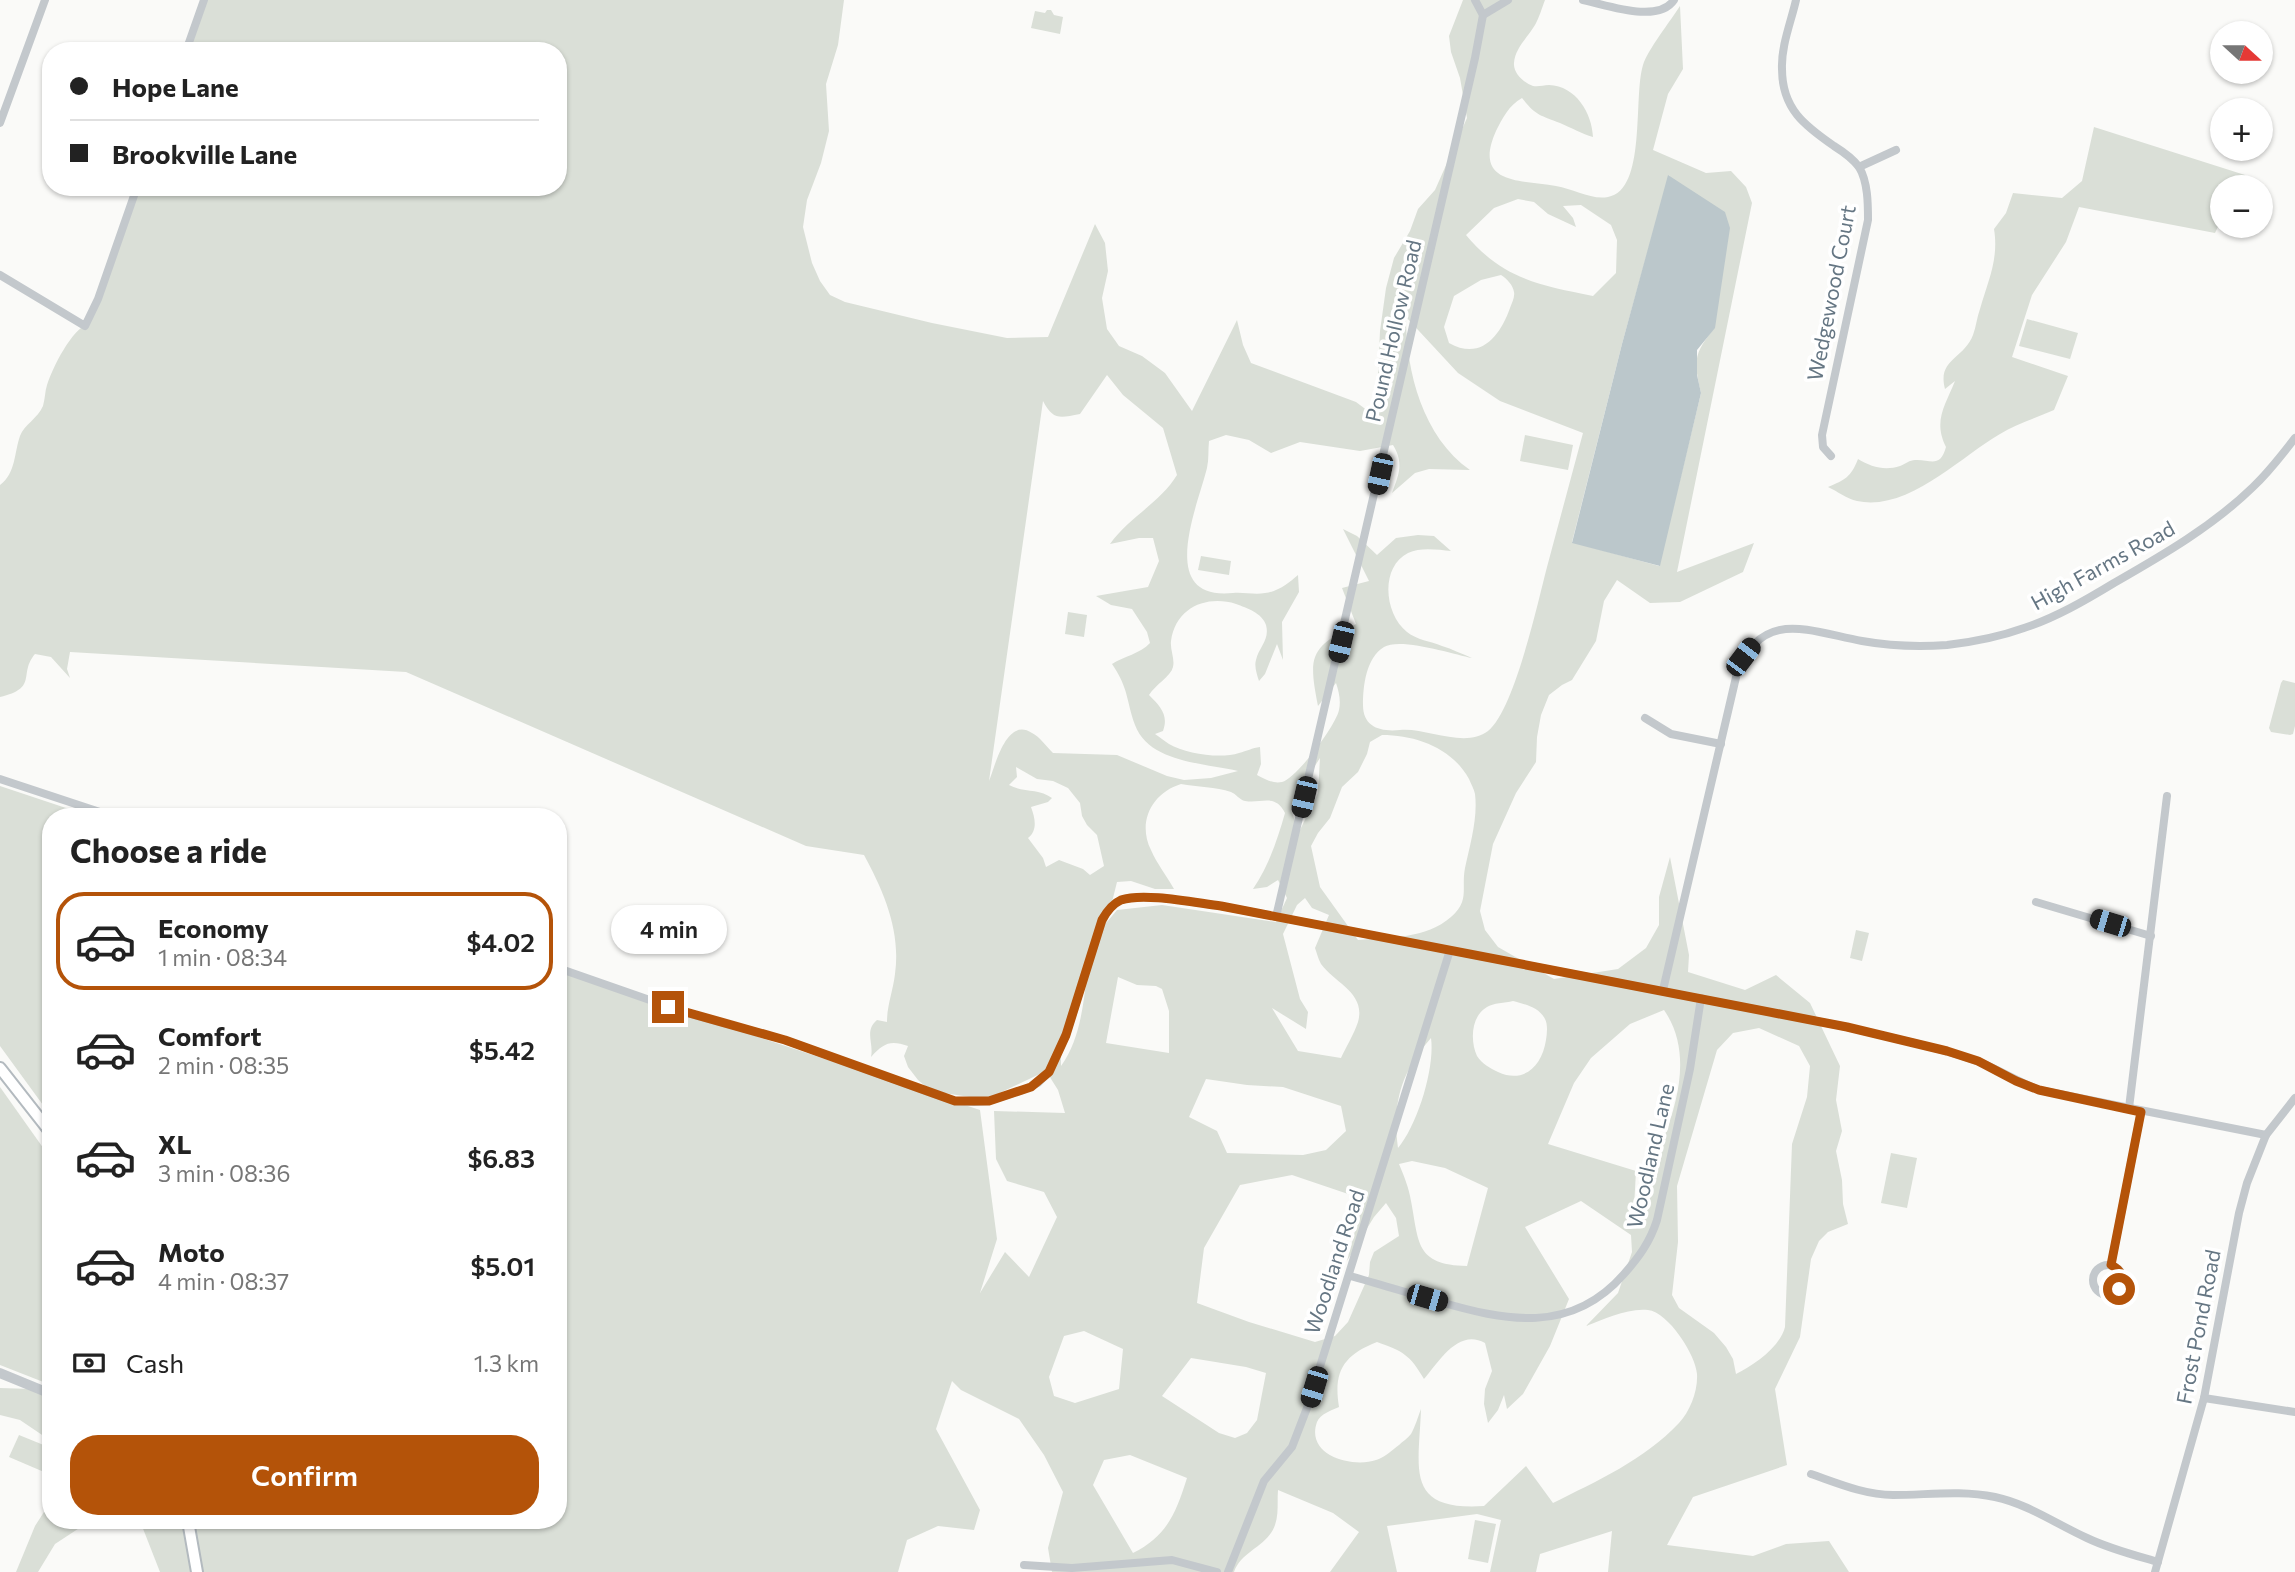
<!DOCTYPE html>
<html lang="en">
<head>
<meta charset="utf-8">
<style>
  body { margin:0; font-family:Commissioner,sans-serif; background:#f2f2f2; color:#222; height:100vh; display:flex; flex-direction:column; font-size:26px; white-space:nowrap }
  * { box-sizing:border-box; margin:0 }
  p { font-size:23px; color:#767676 }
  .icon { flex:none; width:38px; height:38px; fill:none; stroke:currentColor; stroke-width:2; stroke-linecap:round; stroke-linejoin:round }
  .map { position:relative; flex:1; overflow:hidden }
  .drawer { position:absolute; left:42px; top:808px; width:525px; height:721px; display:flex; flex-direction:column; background:#fff; border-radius:28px; box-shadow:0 2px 5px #0004 }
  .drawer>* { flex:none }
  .guide { position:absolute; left:42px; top:42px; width:525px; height:154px; border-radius:28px; box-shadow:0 2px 5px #0004; display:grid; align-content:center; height:154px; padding:0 28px; background:#fff }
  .needle { width:46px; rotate:111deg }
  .buttons { position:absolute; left:2210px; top:21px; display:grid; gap:14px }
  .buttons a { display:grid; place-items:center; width:63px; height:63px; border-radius:50%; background:#fff; box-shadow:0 2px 5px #0004; font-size:35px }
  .end { position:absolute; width:32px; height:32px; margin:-16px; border:9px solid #b45309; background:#fff; box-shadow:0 0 0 4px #fff }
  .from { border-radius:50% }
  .bubble { position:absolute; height:49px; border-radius:24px; background:#fff; box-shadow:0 2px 5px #0004; font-size:23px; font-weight:600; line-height:49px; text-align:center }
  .car { position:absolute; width:21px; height:42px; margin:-21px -10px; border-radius:9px; box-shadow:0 0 5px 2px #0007; background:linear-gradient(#222 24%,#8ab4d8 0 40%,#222 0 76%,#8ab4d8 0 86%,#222 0) }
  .guide b { display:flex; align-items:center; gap:24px; height:66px; font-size:26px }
  .guide b+b { border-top:2px solid #e0e0e0 }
  .guide i { width:18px; height:18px; background:#222 }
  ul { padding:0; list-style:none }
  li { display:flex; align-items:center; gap:21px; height:98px; margin:0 14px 10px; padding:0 14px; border:4px solid transparent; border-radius:28px }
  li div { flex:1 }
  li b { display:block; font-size:26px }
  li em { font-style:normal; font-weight:600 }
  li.active { border-color:#b45309 }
  li>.icon { width:63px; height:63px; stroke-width:1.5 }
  h2 { padding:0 28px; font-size:32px; line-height:84px }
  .pay { display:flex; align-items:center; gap:18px; height:77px; padding:0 28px; font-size:26px }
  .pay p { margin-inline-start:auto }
  .button { display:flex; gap:14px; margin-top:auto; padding:14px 28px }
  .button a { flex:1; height:80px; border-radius:28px; background:#b45309; color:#fff; font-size:28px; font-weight:600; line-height:80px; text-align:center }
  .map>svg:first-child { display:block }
  .green { fill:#dadfd7; fill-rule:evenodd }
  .water { fill:#bbc7cb }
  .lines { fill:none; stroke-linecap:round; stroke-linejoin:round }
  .secondary-casing { stroke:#b3babf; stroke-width:14 }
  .minor { stroke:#c3c8cc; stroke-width:8 }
  .tertiary { stroke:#c3c8cc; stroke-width:10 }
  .secondary { stroke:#fff; stroke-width:10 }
  .route { stroke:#b45309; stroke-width:9 }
  .labels { text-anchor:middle; stroke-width:7; stroke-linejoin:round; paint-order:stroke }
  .street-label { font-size:21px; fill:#657683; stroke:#fff }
</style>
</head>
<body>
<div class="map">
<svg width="2295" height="1572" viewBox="0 0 2295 1572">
  <rect width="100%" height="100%" fill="#fafaf8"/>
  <g class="green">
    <path d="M206 0H844L838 45 826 84 829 131 821 163 807 200 803 227 812 263 820 281 830 295 845 302 932 323 1007 338 1048 337 1095 224 1105 243 1108 271 1102 298 1107 329 1119 346 1142 356 1165 373 1192 411 1237 320 1243 345 1251 363 1356 402 1376 417 1380 331 1386 288 1394 258 1410 231 1418 209 1435 190 1467 118 1460 78 1451 52 1449 36 1463 0H1545C1542 8 1539 18 1535 25 1528 37 1515 48 1514 63 1513 73 1524 83 1533 86 1539 87 1543 85 1549 85 1576 86 1592 113 1593 137 1582 134 1572 128 1560 123 1540 115 1536 116 1522 98 1509 105 1502 119 1496 131 1472 185 1521 180 1556 186 1574 189 1591 200 1608 197 1647 190 1633 97 1643 65 1647 51 1671 20 1680 6L1683 69 1668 94 1653 150 1706 173 1731 171 1746 187 1752 203 1677 572 1754 543 1743 572 1680 602 1650 603 1617 580 1604 601 1596 641 1572 680 1562 685 1549 695 1541 715 1537 737 1536 762 1516 793 1493 844 1480 911 1485 930 1498 947 1554 979 1618 969 1646 948 1659 925V897L1670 857 1689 955 1688 972 1745 990 1776 975 1810 1003 1840 1066 1836 1100 1842 1131 1836 1151 1842 1180 1843 1204 1848 1224 1828 1232 1819 1241 1811 1259 1800 1337 1775 1389 1787 1465 1693 1497 1667 1545 1753 1556 1786 1544 1829 1541 1849 1572H1608L1612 1531 1540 1554 1536 1572H1490L1501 1520 1477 1514 1387 1526 1397 1572H1330L1359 1532 1333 1513 1278 1490C1277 1501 1279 1514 1275 1525 1268 1546 1241 1551 1234 1572H1052L1048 1548 1063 1492 1044 1455 1019 1419 961 1390 952 1381 936 1429 980 1510 974 1530 938 1526 907 1540 898 1572H201L192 1521H558V971L980 1110 997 1239 980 1293 1005 1252 1029 1277 1057 1217 1044 1192 1007 1181 996 1159 994 1111 1065 1113 1058 1090 1046 1071 991 1097 976 1098 931 1091 918 1080 908 1067 904 1056 908 1046C890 1040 884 1043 871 1057 874 1043 864 1031 877 1020L887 1022C887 1005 893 991 895 974 901 931 884 892 864 855L806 846 406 672 70 652 67 669 70 678 51 657 35 654C18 674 39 688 0 697V485C16 473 14 453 20 436 24 425 38 418 43 406 45 399 45 391 47 385 53 367 71 330 89 323L139 187H558V51H188ZM1669 175 1715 327C1694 354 1693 359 1701 393L1659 566 1572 542 1622 344ZM1518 199 1534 202 1548 214 1576 227 1573 218 1563 206 1581 205 1611 225 1617 240 1616 273 1593 296C1539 285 1503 279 1466 235L1494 208ZM1501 275C1507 279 1513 285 1514 292 1515 297 1512 303 1510 308 1500 336 1481 361 1449 343L1444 327 1454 296 1481 280ZM1406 317 1458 373 1500 401 1583 433C1571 478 1559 522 1547 567 1538 602 1514 711 1488 731 1465 749 1425 727 1400 730 1380 732 1363 727 1363 705 1363 686 1366 658 1384 647 1400 637 1453 654 1472 658 1462 654 1452 649 1442 646 1430 641 1417 640 1407 632 1384 614 1380 567 1408 553 1421 547 1438 550 1451 551L1434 536 1418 535 1396 538 1377 555 1357 536 1343 529 1369 581 1342 588 1356 624C1310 648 1308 655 1318 706L1336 683C1339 692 1341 701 1339 710 1336 725 1297 778 1282 782 1273 784 1265 779 1257 775L1261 764 1260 747C1252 748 1247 751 1239 753 1221 759 1186 754 1169 744 1164 741 1160 737 1155 734L1163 731C1169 715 1160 706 1149 695 1155 685 1171 676 1173 667 1175 659 1170 650 1171 641 1176 607 1207 595 1236 604 1247 608 1262 613 1266 625 1270 640 1259 647 1256 660 1254 666 1257 675 1259 681L1265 674 1277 644 1283 660 1282 622 1299 592 1298 575C1289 583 1277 592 1265 593 1255 595 1244 592 1233 593 1156 601 1197 508 1207 468 1209 459 1208 450 1209 441L1226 435 1249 440 1271 453 1300 442 1360 451 1393 445C1404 463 1399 474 1392 493L1415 473 1429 469 1470 470C1423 437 1406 372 1406 317ZM1107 375 1123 395 1163 428 1177 475C1160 503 1129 517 1110 544L1139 538H1153L1159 561 1148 587 1096 596 1111 605 1132 609 1147 632 1150 643C1140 654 1124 656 1112 664 1129 689 1126 700 1135 725 1149 763 1205 763 1238 771L1211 778 1184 780 1167 776 1117 755 1053 753C1046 746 1040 737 1032 733 1006 716 995 767 989 781L1043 401C1053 420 1059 418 1080 414ZM1382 735C1416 735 1452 748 1469 779 1471 784 1474 789 1475 794 1478 818 1470 845 1465 868 1461 889 1470 901 1451 917 1426 939 1390 937 1358 940L1320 887 1311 846 1318 833 1330 818 1342 787 1358 772 1367 754 1370 742ZM1320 758 1318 793 1299 832 1291 810 1300 789ZM1016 767 1037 779 1053 781 1068 788 1080 803 1082 816 1087 825 1097 835 1104 866 1090 875 1083 869 1059 860 1046 867 1043 858 1028 838C1038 830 1035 818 1031 807L1048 802 1052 798C1039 788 1024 793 1009 785L1017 777ZM1181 784C1197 787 1216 787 1231 792 1236 794 1240 800 1245 801 1261 804 1275 793 1285 813 1277 841 1269 865 1253 889L1267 887 1278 880 1287 898 1276 922 1162 905 1117 910 1107 922 1117 882 1131 881 1155 889H1174C1167 876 1157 864 1151 850 1137 822 1152 793 1181 784ZM1305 898 1312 908 1329 915 1315 948C1317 953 1318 959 1321 964 1336 984 1366 993 1358 1022 1354 1034 1346 1047 1341 1058L1298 1051 1272 1008 1306 1029 1308 1012 1300 999 1283 934 1297 905ZM1118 977 1137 985 1156 986 1162 989 1169 1011V1053L1106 1043ZM1086 982C1083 1010 1078 1043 1061 1066 1060 1032 1067 1011 1086 982ZM1513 1001C1524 1004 1539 1007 1545 1019 1548 1025 1547 1033 1546 1040 1542 1066 1524 1084 1498 1072 1490 1068 1482 1064 1477 1056 1470 1041 1471 1016 1487 1007 1493 1003 1505 1003 1513 1001ZM1664 1010C1705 1069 1658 1150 1634 1208L1636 1171 1548 1144 1574 1083 1591 1058 1630 1024ZM1759 1028 1799 1046 1810 1066 1807 1097 1792 1144 1785 1327C1780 1347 1754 1365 1736 1374L1733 1359 1726 1347 1714 1333 1679 1308 1672 1295 1678 1242 1677 1186 1717 1050 1733 1033ZM1431 1038C1435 1067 1418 1124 1398 1148 1392 1103 1401 1072 1431 1038ZM1206 1079 1247 1085 1283 1087 1341 1106 1346 1131 1326 1150 1303 1155 1227 1153 1217 1131 1189 1117ZM1412 1161 1445 1168 1488 1188 1467 1266C1415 1265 1419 1242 1411 1201 1409 1188 1404 1176 1399 1164ZM1292 1175 1357 1197 1356 1227 1347 1261 1374 1217 1386 1203 1396 1218 1399 1236 1374 1252 1370 1262 1369 1275 1348 1322 1335 1336 1315 1342 1249 1322 1197 1303 1204 1248 1240 1185ZM1581 1201 1631 1235 1632 1252 1618 1293 1586 1326C1605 1319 1627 1308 1648 1310 1668 1312 1696 1355 1697 1374 1698 1391 1690 1411 1679 1423 1644 1460 1597 1481 1553 1503L1526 1466 1484 1506C1404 1511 1419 1469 1421 1409 1418 1417 1415 1427 1411 1434 1408 1438 1402 1442 1399 1445 1392 1450 1384 1458 1376 1460 1353 1468 1305 1456 1317 1422 1320 1414 1332 1410 1339 1407 1333 1371 1344 1355 1377 1342 1403 1351 1410 1355 1424 1379 1439 1362 1458 1328 1485 1343L1492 1371 1485 1389 1484 1404 1488 1423 1498 1410 1504 1395 1507 1409 1523 1394 1550 1346 1569 1299 1525 1227ZM1084 1331 1123 1349 1119 1389 1075 1403 1054 1396 1049 1377 1064 1336ZM1191 1358 1246 1367 1266 1373 1257 1420 1247 1433 1235 1438 1219 1433 1162 1396ZM1130 1455 1187 1478C1176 1513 1167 1536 1133 1553L1093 1485 1104 1460Z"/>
    <polygon points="1047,10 1051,10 1054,15 1063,17 1060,34 1031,28 1035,11 1045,13"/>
    <path d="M2094 127 2245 175 2238 187H2222V218L2215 233 2079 207 2066 242 2032 295 2012 357 2068 376 2054 410C2036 418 2016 424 2000 434 1960 457 1908 512 1857 501 1847 499 1837 491 1828 487 1845 480 1851 477 1858 459 1871 467 1885 471 1900 466 1905 464 1910 460 1915 460 1930 459 1940 469 1946 447 1933 421 1945 406 1955 381L1945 389C1937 359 1964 359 1973 335 1976 327 1977 317 1980 309 1988 281 1999 259 1994 229L2006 213 2013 193 2062 198 2082 181Z"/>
    <polygon points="2027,319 2078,333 2070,359 2019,346"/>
    <polygon points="1525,435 1573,445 1568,470 1520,461"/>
    <polygon points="1201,556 1231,561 1229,575 1198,570"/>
    <polygon points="1068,612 1087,615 1084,637 1065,634"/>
    <polygon points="2283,680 2295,683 2295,726 2293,734 2290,735 2271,732 2269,728 2281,683"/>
    <polygon points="0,786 93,817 51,817 51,1116 0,1046"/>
    <polygon points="1856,930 1869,933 1862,961 1850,958"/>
    <polygon points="0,1087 51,1159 51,1385 0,1365"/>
    <polygon points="1891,1153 1917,1158 1907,1208 1881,1203"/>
    <polygon points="0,1388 32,1389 51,1397 51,1441 20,1420 0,1415"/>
    <polygon points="19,1435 51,1448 51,1475 9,1457"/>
    <polygon points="51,1501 51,1521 90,1521 55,1544 38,1572 16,1572 35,1526"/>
    <polygon points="1475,1520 1496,1524 1488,1563 1468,1559"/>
    <polygon points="140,1521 184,1521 193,1572 160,1572"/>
  </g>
  <polygon class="water" points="1668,175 1725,212 1730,228 1715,328 1697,350 1697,375 1701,393 1660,566 1572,543 1622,344"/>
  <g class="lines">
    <defs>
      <g id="secondary">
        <polyline points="0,1068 51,1133"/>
        <polyline points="188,1521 197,1572"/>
      </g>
    </defs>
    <use href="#secondary" class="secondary-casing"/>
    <g class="minor">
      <path d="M1583 0C1607 5 1658 24 1674 0"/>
      <path d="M1796 0C1791 22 1781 46 1782 69 1782 109 1805 126 1834 146 1842 151 1853 159 1859 167 1868 182 1868 204 1868 220L1822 435 1823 447 1831 456"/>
      <polyline points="1483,15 1508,0"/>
      <polyline points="186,51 204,0"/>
      <polyline points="0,123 45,0"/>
      <polyline points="1859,167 1896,150"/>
      <polyline points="0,275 85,326 98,299 137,187"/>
      <polyline points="1645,718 1671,734 1721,744"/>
      <polyline points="0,779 115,817"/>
      <polyline points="2036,902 2151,936"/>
      <polyline points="1276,917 1475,58 1483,15 1475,0"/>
      <path d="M558 968 687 1013 785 1040 937 1095 955 1101 974 1102 989 1101 1023 1090 1038 1083 1049 1072 1066 1035 1102 920C1107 911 1112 904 1121 900 1144 892 1195 903 1221 906L1847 1027C1889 1038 1933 1045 1974 1060 1996 1068 2017 1081 2039 1090L2266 1135"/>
      <path d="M1663 990 1737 673C1762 608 1808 631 1862 641 1890 646 1919 647 1947 645 1973 642 1999 637 2024 628 2055 618 2086 600 2114 583 2163 555 2213 526 2253 487 2269 472 2282 455 2295 438"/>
      <polyline points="2129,1108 2167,796"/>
      <polyline points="2111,1265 2141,1112"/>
      <circle cx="2108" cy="1280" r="15"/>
      <path d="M1350 1276C1379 1284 1408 1293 1437 1301 1505 1321 1571 1335 1624 1274 1639 1257 1650 1242 1657 1220L1690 1069 1701 998"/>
      <polyline points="2204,1398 2295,1412"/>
      <path d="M1811 1474C1837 1483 1865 1495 1893 1495 1928 1495 1960 1490 1995 1497 2028 1504 2056 1524 2087 1538 2110 1549 2134 1555 2158 1562"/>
      <polyline points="1024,1565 1072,1568 1172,1560 1217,1572"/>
      <polyline points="1228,1572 1264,1481 1292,1447 1307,1408 1450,950"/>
      <polyline points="2155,1572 2204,1398 2239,1213 2247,1183 2266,1135 2295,1098"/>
    </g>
    <polyline class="tertiary" points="0,1373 51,1394"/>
    <use href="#secondary" class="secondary"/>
  </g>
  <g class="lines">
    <path class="route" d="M668 1007 785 1040 955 1101H989L1031 1087 1049 1072 1066 1035 1102 920C1107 911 1112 904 1121 900 1144 892 1196 903 1221 906L1847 1027 1947 1051 1978 1061 2016 1081 2039 1090 2141 1112 2111 1265C2122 1270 2125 1279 2119 1289"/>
  </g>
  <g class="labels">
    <g class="street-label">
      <text transform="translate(1832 293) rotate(-79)" y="7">Wedgewood Court</text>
      <text transform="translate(1394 331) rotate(-77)" y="7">Pound Hollow Road</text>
      <text transform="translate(2103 566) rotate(-29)" y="7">High Farms Road</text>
      <text transform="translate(1651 1156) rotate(-77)" y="7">Woodland Lane</text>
      <text transform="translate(1335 1262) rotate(-72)" y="7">Woodland Road</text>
      <text transform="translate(2199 1327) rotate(-79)" y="7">Frost Pond Road</text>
    </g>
  </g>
</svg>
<div class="buttons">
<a><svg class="needle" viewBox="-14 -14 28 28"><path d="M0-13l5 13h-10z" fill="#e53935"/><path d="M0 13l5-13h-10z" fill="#767676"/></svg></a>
<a>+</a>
<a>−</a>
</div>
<i class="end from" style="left:2119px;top:1289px"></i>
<i class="end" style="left:668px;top:1007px"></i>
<div class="bubble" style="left:611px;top:905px;width:116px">4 min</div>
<i class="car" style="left:1380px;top:474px;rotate:192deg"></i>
<i class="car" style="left:1341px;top:642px;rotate:193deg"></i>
<i class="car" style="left:1743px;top:657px;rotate:37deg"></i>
<i class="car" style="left:1304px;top:797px;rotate:193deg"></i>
<i class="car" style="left:2110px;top:923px;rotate:287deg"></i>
<i class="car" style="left:1427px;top:1298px;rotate:106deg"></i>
<i class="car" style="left:1314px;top:1387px;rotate:197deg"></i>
<div class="guide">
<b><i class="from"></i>Hope Lane</b>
<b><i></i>Brookville Lane</b>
</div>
<section class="drawer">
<h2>Choose a ride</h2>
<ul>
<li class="active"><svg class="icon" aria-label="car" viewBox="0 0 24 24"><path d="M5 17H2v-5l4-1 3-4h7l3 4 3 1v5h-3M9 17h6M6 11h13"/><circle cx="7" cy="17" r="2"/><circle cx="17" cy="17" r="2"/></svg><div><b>Economy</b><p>1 min · 08:34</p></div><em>$4.02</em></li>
<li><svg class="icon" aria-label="car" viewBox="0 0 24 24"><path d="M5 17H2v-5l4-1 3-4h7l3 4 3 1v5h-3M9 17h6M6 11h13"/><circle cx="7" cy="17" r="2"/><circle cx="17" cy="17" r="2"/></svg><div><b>Comfort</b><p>2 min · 08:35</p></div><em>$5.42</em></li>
<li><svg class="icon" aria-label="car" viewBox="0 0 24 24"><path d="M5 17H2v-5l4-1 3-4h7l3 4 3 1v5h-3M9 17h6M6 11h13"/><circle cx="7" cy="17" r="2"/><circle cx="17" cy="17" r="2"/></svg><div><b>XL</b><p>3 min · 08:36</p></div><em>$6.83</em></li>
<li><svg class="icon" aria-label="car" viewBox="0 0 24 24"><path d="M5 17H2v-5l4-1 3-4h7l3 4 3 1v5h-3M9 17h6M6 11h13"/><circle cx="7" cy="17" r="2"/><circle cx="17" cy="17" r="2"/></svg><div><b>Moto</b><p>4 min · 08:37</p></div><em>$5.01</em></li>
</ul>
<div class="pay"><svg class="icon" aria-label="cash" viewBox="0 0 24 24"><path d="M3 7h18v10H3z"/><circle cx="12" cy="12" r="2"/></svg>Cash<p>1.3 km</p></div>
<div class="button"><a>Confirm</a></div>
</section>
</div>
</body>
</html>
